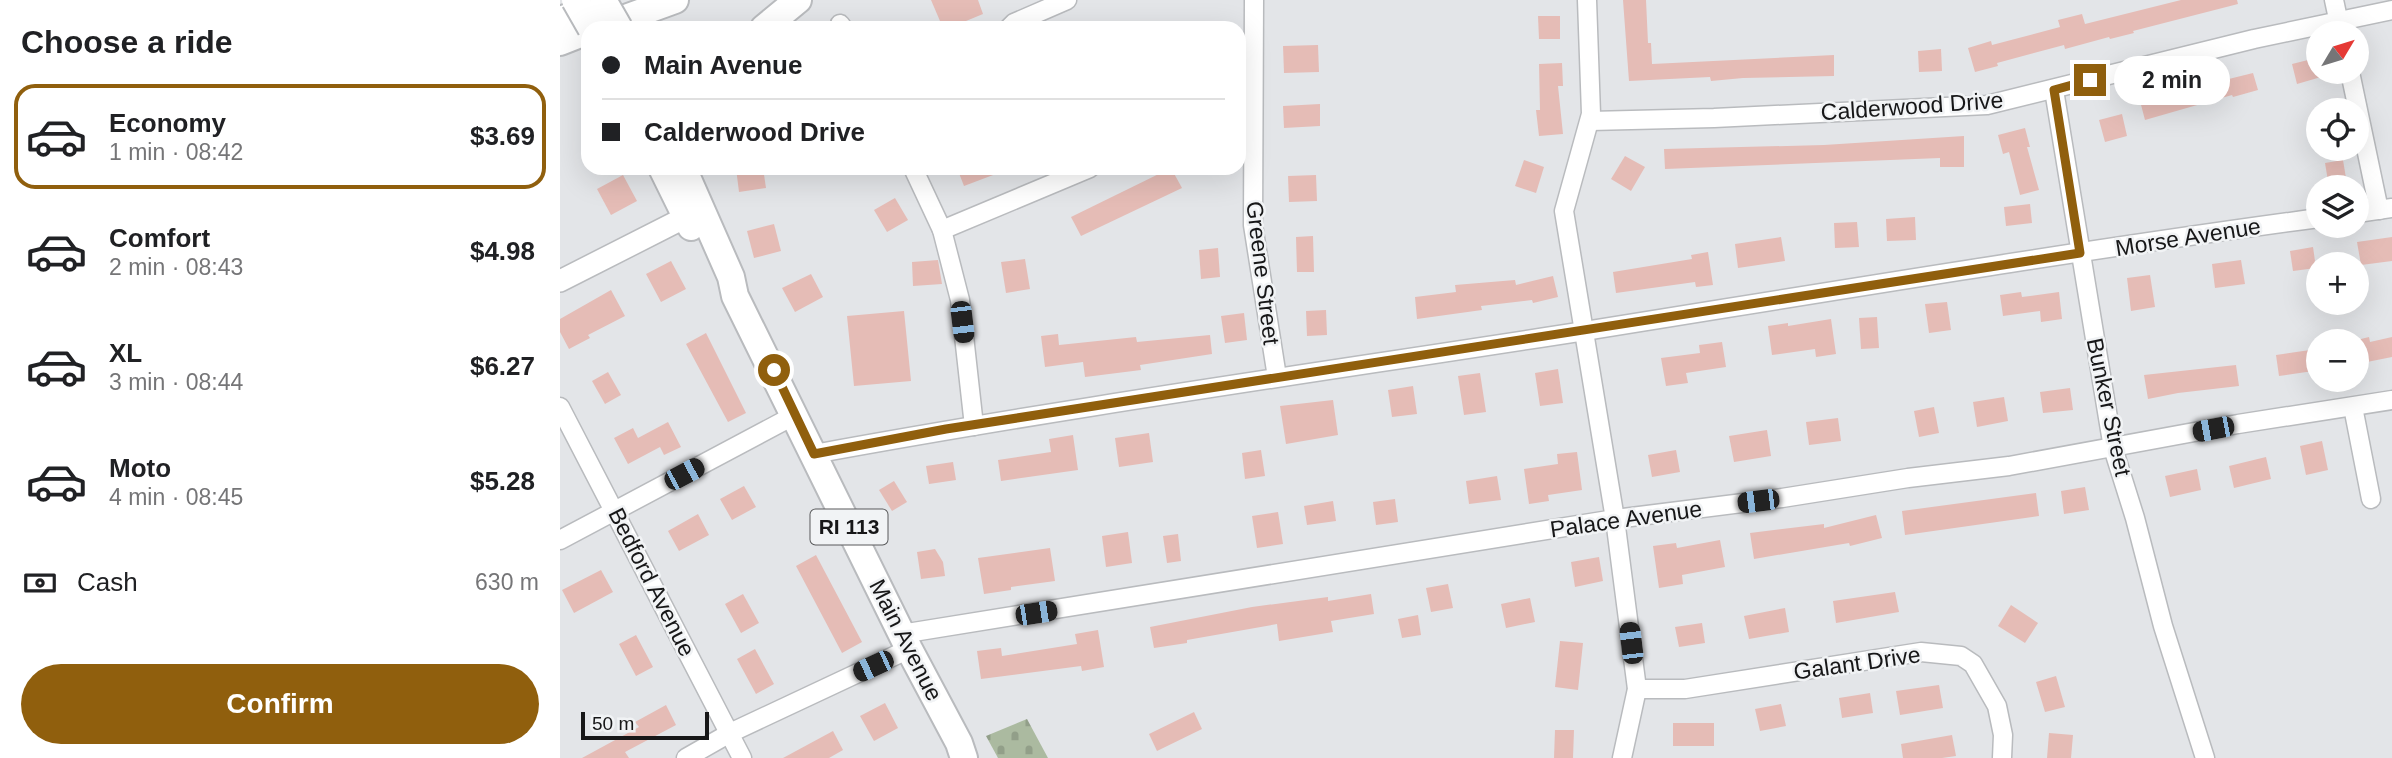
<!DOCTYPE html>
<html lang="en">
<head>
<meta charset="utf-8">
<style>
  body { margin:0; font-family:Helvetica,sans-serif; background:#f6f6f6; color:#202124; height:100vh; display:flex; flex-direction:column; font-size:26px; white-space:nowrap }
  * { box-sizing:border-box; margin:0 }
  p { font-size:23px; color:#757577 }
  .icon { flex:none; width:38px; height:38px; fill:none; stroke:currentColor; stroke-width:2; stroke-linecap:round; stroke-linejoin:round }
  .map { position:relative; flex:1; overflow:hidden }
  .drawer { display:flex; flex-direction:column; background:#fff; width:560px }
  .drawer>* { flex:none }
  .banner { position:absolute; left:21px; top:21px; width:665px; height:154px; border-radius:21px; box-shadow:0 7px 28px #0002; display:grid; align-content:center; height:154px; padding:0 21px; background:#fff }
  .needle { width:46px; rotate:52deg }
  .controls { position:absolute; left:1746px; top:21px; display:grid; gap:14px }
  .controls a { display:grid; place-items:center; width:63px; height:63px; border-radius:50%; background:#fff; box-shadow:0 7px 28px #0002; font-size:35px }
  .scale { position:absolute; left:21px; bottom:18px; width:128px; box-sizing:border-box; padding-left:7px; border:4px solid #171718; border-top:0; font-size:19px; line-height:24px; white-space:nowrap; color:#171718; -webkit-text-stroke:5px #f1f3f5; paint-order:stroke }
  .end { position:absolute; width:32px; height:32px; margin:-16px; border:9px solid #905f0d; background:#fff; box-shadow:0 0 0 4px #fff }
  .from { border-radius:50% }
  .bubble { position:absolute; height:49px; border-radius:24px; background:#fff; box-shadow:0 7px 28px #0002; font-size:23px; font-weight:700; line-height:49px; text-align:center }
  .car { position:absolute; width:21px; height:42px; margin:-21px -10px; border-radius:9px; box-shadow:0 0 5px 2px #0007; background:linear-gradient(#222 24%,#8ab4d8 0 40%,#222 0 76%,#8ab4d8 0 86%,#222 0) }
  .banner b { display:flex; align-items:center; gap:24px; height:66px; font-size:26px }
  .banner b+b { border-top:2px solid #e0e0e0 }
  .banner i { width:18px; height:18px; background:#202124 }
  ul { padding:0; list-style:none }
  li { display:flex; align-items:center; gap:21px; height:105px; margin:0 14px 10px; padding:0 7px; border:4px solid transparent; border-radius:21px }
  li div { flex:1 }
  li b { display:block; font-size:26px }
  li em { font-style:normal; font-weight:700 }
  li.current { border-color:#905f0d }
  li>.icon { width:63px; height:63px; stroke-width:1.5 }
  h2 { padding:0 21px; font-size:32px; line-height:84px }
  .pay { display:flex; align-items:center; gap:18px; height:77px; padding:0 21px; font-size:26px }
  .pay p { margin-inline-start:auto }
  .cta { display:flex; gap:14px; margin-top:auto; padding:14px 21px }
  .cta a { flex:1; height:80px; border-radius:42px; background:#905f0d; color:#fff; font-size:28px; font-weight:700; line-height:80px; text-align:center }
  main { display:flex; flex:1; min-height:0 }
  .map>svg:first-child { display:block }
  .cemetery { fill:url(#cemetery-stones) }
  .building { fill:#e5bcb6 }
  .lines { fill:none; stroke-linecap:round; stroke-linejoin:round }
  .minor-casing { stroke:#b9bbbe; stroke-width:21 }
  .tertiary-casing { stroke:#b9bbbe; stroke-width:24 }
  .primary-casing { stroke:#b9bbbe; stroke-width:30 }
  .minor { stroke:#fff; stroke-width:18 }
  .tertiary { stroke:#fff; stroke-width:21 }
  .primary { stroke:#fff; stroke-width:26 }
  .primary-bridge-casing { stroke:#b9bbbe; stroke-width:30; stroke-linecap:butt }
  .primary-bridge { stroke:#fff; stroke-width:26 }
  .route { stroke:#905f0d; stroke-width:9 }
  .labels { text-anchor:middle; stroke-width:5; stroke-linejoin:round; paint-order:stroke }
  .shield { fill:#f1f3f5; stroke:#58595a; stroke-width:2 }
  .shield-label { font-size:21px; font-weight:bold; fill:#171718 }
  .street-label { font-size:23px; fill:#171718; stroke:#f1f3f5 }
</style>
</head>
<body>
<main>
<section class="drawer">
<h2>Choose a ride</h2>
<ul>
<li class="current"><svg class="icon" aria-label="car" viewBox="0 0 24 24"><path d="M5 17H2v-5l4-1 3-4h7l3 4 3 1v5h-3M9 17h6M6 11h13"/><circle cx="7" cy="17" r="2"/><circle cx="17" cy="17" r="2"/></svg><div><b>Economy</b><p>1 min · 08:42</p></div><em>$3.69</em></li>
<li><svg class="icon" aria-label="car" viewBox="0 0 24 24"><path d="M5 17H2v-5l4-1 3-4h7l3 4 3 1v5h-3M9 17h6M6 11h13"/><circle cx="7" cy="17" r="2"/><circle cx="17" cy="17" r="2"/></svg><div><b>Comfort</b><p>2 min · 08:43</p></div><em>$4.98</em></li>
<li><svg class="icon" aria-label="car" viewBox="0 0 24 24"><path d="M5 17H2v-5l4-1 3-4h7l3 4 3 1v5h-3M9 17h6M6 11h13"/><circle cx="7" cy="17" r="2"/><circle cx="17" cy="17" r="2"/></svg><div><b>XL</b><p>3 min · 08:44</p></div><em>$6.27</em></li>
<li><svg class="icon" aria-label="car" viewBox="0 0 24 24"><path d="M5 17H2v-5l4-1 3-4h7l3 4 3 1v5h-3M9 17h6M6 11h13"/><circle cx="7" cy="17" r="2"/><circle cx="17" cy="17" r="2"/></svg><div><b>Moto</b><p>4 min · 08:45</p></div><em>$5.28</em></li>
</ul>
<div class="pay"><svg class="icon" aria-label="cash" viewBox="0 0 24 24"><path d="M3 7h18v10H3z"/><circle cx="12" cy="12" r="2"/></svg>Cash<p>630 m</p></div>
<div class="cta"><a>Confirm</a></div>
</section>
<div class="map">
<svg width="1832" height="758" viewBox="0 0 1832 758">
  <defs>
    <pattern id="cemetery-stones" width="16" height="16" patternUnits="userSpaceOnUse" patternTransform="scale(1.75)"><rect width="16" height="16" fill="#abbaa0"/><path d="M2 7V4a2 2 0 0 1 4 0v3zM10 15v-3a2 2 0 0 1 4 0v3z" fill="#929f89"/></pattern>
  </defs>
  <rect width="100%" height="100%" fill="#e3e5e8"/>
  <polygon class="cemetery" points="467,719 488,758 438,758 426,736"/>
  <g class="building">
    <polygon points="371,0 418,0 423,14 389,28 383,28"/>
    <polygon points="1063,0 1086,0 1088,43 1091,43 1092,64 1274,55 1274,76 1183,78 1151,81 1150,77 1069,81"/>
    <polygon points="1621,0 1677,0 1678,4 1573,31 1574,33 1550,39 1549,37 1505,49 1504,45 1437,63 1438,66 1415,72 1408,48 1431,41 1432,45 1500,27 1498,20 1522,14 1525,24"/>
    <polygon points="978,16 1000,16 1000,39 979,39"/>
    <polygon points="758,45 759,72 724,73 723,46"/>
    <polygon points="1381,49 1382,71 1359,72 1358,51"/>
    <polygon points="1756,58 1761,77 1737,84 1732,64"/>
    <polygon points="1002,63 1003,86 998,86 1003,134 979,136 976,110 980,110 979,64"/>
    <polygon points="1693,73 1698,90 1673,97 1672,95 1585,120 1580,101"/>
    <polygon points="760,104 760,126 724,128 723,106"/>
    <polygon points="1562,114 1567,136 1545,142 1539,120"/>
    <polygon points="1465,128 1470,147 1467,147 1479,190 1460,195 1449,152 1443,154 1438,135"/>
    <polygon points="1404,136 1404,167 1380,167 1380,158 1105,169 1104,149 1264,145"/>
    <polygon points="1065,156 1085,167 1071,191 1051,179"/>
    <polygon points="964,160 984,167 976,193 955,186"/>
    <polygon points="1783,160 1787,184 1769,187 1765,163"/>
    <polygon points="176,168 203,168 206,188 179,192"/>
    <polygon points="397,168 449,168 449,169 404,186"/>
    <polygon points="611,168 622,188 521,236 511,217"/>
    <polygon points="63,175 77,201 51,215 37,189"/>
    <polygon points="756,175 757,201 729,202 728,176"/>
    <polygon points="335,198 348,220 327,232 314,210"/>
    <polygon points="1470,204 1472,223 1446,226 1444,207"/>
    <polygon points="1355,217 1356,240 1327,241 1326,219"/>
    <polygon points="1297,222 1299,247 1275,248 1274,223"/>
    <polygon points="214,224 221,251 194,258 187,231"/>
    <polygon points="753,236 754,272 737,272 736,237"/>
    <polygon points="1221,237 1225,261 1178,268 1175,244"/>
    <polygon points="1832,237 1832,261 1801,265 1797,242"/>
    <polygon points="1753,247 1756,268 1733,271 1730,251"/>
    <polygon points="658,248 660,277 641,279 639,250"/>
    <polygon points="1148,252 1153,285 1136,287 1135,282 1056,293 1053,272 1132,259 1131,255"/>
    <polygon points="465,259 470,289 446,293 441,262"/>
    <polygon points="378,260 382,284 353,286 352,262"/>
    <polygon points="1681,260 1685,284 1655,288 1652,264"/>
    <polygon points="111,261 126,289 101,302 86,274"/>
    <polygon points="251,274 263,297 235,312 222,288"/>
    <polygon points="1590,275 1595,307 1571,311 1567,278"/>
    <polygon points="993,276 998,297 973,303 972,300 921,306 922,310 857,319 855,297 896,292 895,285 955,280 956,285"/>
    <polygon points="51,290 65,316 28,335 30,338 9,349 0,332 0,319"/>
    <polygon points="1461,292 1462,297 1499,292 1502,319 1481,322 1480,311 1443,316 1440,295"/>
    <polygon points="1387,302 1391,330 1369,333 1365,304"/>
    <polygon points="766,310 767,335 747,336 746,311"/>
    <polygon points="344,311 351,381 294,386 287,316"/>
    <polygon points="684,313 687,340 665,343 661,316"/>
    <polygon points="1317,317 1319,348 1301,349 1299,318"/>
    <polygon points="1271,319 1276,354 1256,357 1255,349 1212,355 1208,326 1228,323 1228,326"/>
    <polygon points="146,333 186,413 168,422 126,344"/>
    <polygon points="498,334 499,345 576,337 577,342 650,335 652,354 580,365 581,370 525,377 523,362 485,367 481,336"/>
    <polygon points="1809,337 1810,342 1832,337 1832,357 1797,364 1797,340"/>
    <polygon points="1162,342 1166,367 1126,373 1128,383 1106,386 1101,358 1140,353 1139,345"/>
    <polygon points="1750,350 1753,371 1719,376 1716,355"/>
    <polygon points="1676,365 1679,386 1618,393 1588,399 1584,375"/>
    <polygon points="998,369 1003,403 980,406 975,373"/>
    <polygon points="48,372 61,395 45,404 32,381"/>
    <polygon points="920,373 926,412 904,415 898,376"/>
    <polygon points="853,386 857,414 832,417 828,390"/>
    <polygon points="1510,388 1513,410 1483,413 1480,392"/>
    <polygon points="1444,397 1448,421 1417,427 1413,402"/>
    <polygon points="773,400 778,435 726,444 720,406"/>
    <polygon points="1374,407 1379,433 1359,437 1354,411"/>
    <polygon points="1278,418 1281,441 1249,445 1246,422"/>
    <polygon points="108,422 121,447 104,455 100,447 68,464 54,438 73,428 78,438"/>
    <polygon points="1207,430 1211,456 1174,462 1169,436"/>
    <polygon points="589,433 593,462 559,467 555,438"/>
    <polygon points="513,435 518,470 441,481 438,460 491,452 489,439"/>
    <polygon points="1762,441 1768,470 1746,475 1740,446"/>
    <polygon points="701,450 705,476 685,479 682,453"/>
    <polygon points="1116,450 1120,472 1092,477 1088,455"/>
    <polygon points="1017,452 1022,490 988,495 989,501 969,504 964,469 998,464 997,454"/>
    <polygon points="1706,457 1711,479 1674,488 1669,466"/>
    <polygon points="393,462 396,480 369,484 366,466"/>
    <polygon points="1637,469 1641,490 1610,497 1605,476"/>
    <polygon points="937,476 941,500 909,504 906,481"/>
    <polygon points="334,481 347,502 332,511 319,490"/>
    <polygon points="184,486 196,507 172,520 160,499"/>
    <polygon points="1525,487 1529,510 1504,514 1501,491"/>
    <polygon points="1476,493 1479,516 1345,535 1342,511"/>
    <polygon points="835,499 838,522 816,525 813,502"/>
    <polygon points="773,501 776,521 747,525 744,506"/>
    <polygon points="718,512 723,544 697,548 692,516"/>
    <polygon points="138,514 149,535 119,551 108,531"/>
    <polygon points="1316,515 1322,538 1290,546 1289,543 1194,559 1190,533 1264,524 1264,528"/>
    <polygon points="568,532 572,563 546,567 542,536"/>
    <polygon points="618,534 621,561 607,563 603,536"/>
    <polygon points="1160,540 1165,567 1122,575 1123,584 1099,588 1093,546 1116,543 1117,548"/>
    <polygon points="490,548 495,581 451,587 451,590 424,594 418,558"/>
    <polygon points="375,549 383,562 385,576 361,579 357,552"/>
    <polygon points="256,555 302,642 282,653 236,566"/>
    <polygon points="1039,557 1043,581 1015,587 1011,562"/>
    <polygon points="41,570 53,592 14,613 2,590"/>
    <polygon points="888,584 893,608 871,612 866,588"/>
    <polygon points="1335,592 1339,612 1276,623 1273,601"/>
    <polygon points="183,594 199,623 181,633 165,604"/>
    <polygon points="811,594 814,614 771,621 773,632 719,641 717,624 627,640 627,643 594,648 590,627 692,607 768,597 768,601"/>
    <polygon points="970,598 975,622 946,628 941,604"/>
    <polygon points="1451,605 1478,623 1465,643 1438,626"/>
    <polygon points="1225,608 1229,632 1189,639 1184,616"/>
    <polygon points="858,615 861,635 842,638 838,619"/>
    <polygon points="1142,623 1145,643 1119,647 1115,627"/>
    <polygon points="538,630 544,667 522,671 521,666 421,679 417,651 441,648 442,656 517,644 515,634"/>
    <polygon points="76,635 93,667 76,676 59,644"/>
    <polygon points="1000,641 1023,643 1018,690 995,687"/>
    <polygon points="195,649 214,684 196,694 177,659"/>
    <polygon points="1496,676 1505,707 1485,712 1476,682"/>
    <polygon points="1379,685 1383,708 1340,715 1336,691"/>
    <polygon points="1310,693 1313,713 1282,718 1279,698"/>
    <polygon points="325,703 338,728 314,741 300,716"/>
    <polygon points="1221,704 1226,726 1200,731 1195,709"/>
    <polygon points="106,705 116,725 65,752 69,758 22,758 79,727 75,722"/>
    <polygon points="634,712 642,729 597,751 589,734"/>
    <rect x="1113" y="723" width="41" height="23"/>
    <polygon points="995,730 1014,730 1013,758 994,758"/>
    <polygon points="273,731 283,750 269,758 223,758"/>
    <polygon points="1489,733 1513,735 1511,758 1487,758"/>
    <polygon points="1392,735 1396,756 1382,758 1343,758 1341,744"/>
  </g>
  <g class="lines">
    <defs>
      <g id="minor">
        <polyline points="694,0 693,225 717,377"/>
        <polyline points="1027,0 1031,114 1004,211 1055,519 1077,689 1062,758"/>
        <polyline points="1774,0 1781,33"/>
        <polyline points="280,24 283,28"/>
        <polyline points="449,28 454,23 507,0"/>
        <polyline points="1790,72 1819,210"/>
        <polyline points="1494,90 1553,448 1575,518 1603,626 1645,758"/>
        <polyline points="1030,121 1154,118 1427,105 1694,39 1832,10"/>
        <polyline points="353,168 382,230 400,300 414,426"/>
        <polyline points="1797,213 1832,208"/>
        <polyline points="382,230 530,168"/>
        <polyline points="0,407 182,758"/>
        <polyline points="1793,407 1811,499"/>
        <path d="M254 454C510 407 768 371 1025 331 1269 292 1513 251 1759 218"/>
        <polyline points="0,540 235,415"/>
        <polyline points="341,634 1055,519 1222,498 1348,478 1449,466 1678,424 1832,400"/>
        <polyline points="1077,689 1125,689 1361,652 1401,656 1413,664 1437,706 1443,735 1442,758"/>
        <polyline points="126,758 170,733 349,649"/>
      </g>
      <polyline id="tertiary" points="0,281 126,217"/>
      <g id="primary">
        <polyline points="0,20 42,5"/>
        <polyline points="38,28 115,0"/>
        <polyline points="204,28 238,0"/>
        <polyline points="0,42 28,31"/>
        <polyline points="102,168 131,227"/>
        <polyline points="123,168 171,277 175,296 349,649 399,743 404,758"/>
      </g>
    </defs>
    <use href="#minor" class="minor-casing"/>
    <use href="#tertiary" class="tertiary-casing"/>
    <use href="#primary" class="primary-casing"/>
    <use href="#minor" class="minor"/>
    <use href="#tertiary" class="tertiary"/>
    <use href="#primary" class="primary"/>
    <defs>
      <g id="primary-bridge">
        <polyline points="15,0 31,28"/>
        <polyline points="43,0 59,28"/>
      </g>
    </defs>
    <use href="#primary-bridge" class="primary-bridge-casing"/>
    <use href="#primary-bridge" class="primary-bridge"/>
  </g>
  <g class="lines">
    <polyline class="route" points="214,370 254,454 386,429 1520,253 1494,90 1530,80"/>
  </g>
  <g class="labels">
    <rect class="shield" x="250.5" y="509.5" width="77" height="35" rx="5"/>
    <g class="shield-label">
      <text x="289" y="534">RI 113</text>
    </g>
    <g class="street-label">
      <text transform="translate(1352 106) rotate(-4)" y="8">Calderwood Drive</text>
      <text transform="translate(1628 237) rotate(-9)" y="8">Morse Avenue</text>
      <text transform="translate(703 273) rotate(83)" y="8">Greene Street</text>
      <text transform="translate(1549 407) rotate(78)" y="8">Bunker Street</text>
      <text transform="translate(1066 519) rotate(-8)" y="8">Palace Avenue</text>
      <text transform="translate(92 582) rotate(63)" y="8">Bedford Avenue</text>
      <text transform="translate(346 640) rotate(63)" y="8">Main Avenue</text>
      <text transform="translate(1297 663) rotate(-8)" y="8">Galant Drive</text>
    </g>
  </g>
</svg>
<div class="controls">
<a><svg class="needle" viewBox="-14 -14 28 28"><path d="M0-13l5 13h-10z" fill="#e53935"/><path d="M0 13l5-13h-10z" fill="#757577"/></svg></a>
<a><svg class="icon" aria-label="locate" viewBox="0 0 24 24"><circle cx="12" cy="12" r="6"/><path d="M12 2v4M12 18v4M2 12h4M18 12h4"/></svg></a>
<a><svg class="icon" aria-label="layers" viewBox="0 0 24 24"><path d="M12 4l9 5-9 5-9-5zM3 14l9 5 9-5"/></svg></a>
<a>+</a>
<a>−</a>
</div>
<div class="scale">50 m</div>
<i class="end from" style="left:214px;top:370px"></i>
<i class="end" style="left:1530px;top:80px"></i>
<div class="bubble" style="left:1554px;top:56px;width:116px">2 min</div>
<i class="car" style="left:402px;top:322px;rotate:173deg"></i>
<i class="car" style="left:1653px;top:429px;rotate:259deg"></i>
<i class="car" style="left:124px;top:474px;rotate:62deg"></i>
<i class="car" style="left:1198px;top:501px;rotate:263deg"></i>
<i class="car" style="left:476px;top:613px;rotate:81deg"></i>
<i class="car" style="left:1071px;top:643px;rotate:353deg"></i>
<i class="car" style="left:313px;top:666px;rotate:245deg"></i>
<div class="banner">
<b><i class="from"></i>Main Avenue</b>
<b><i></i>Calderwood Drive</b>
</div>
</div>
</main>
</body>
</html>
